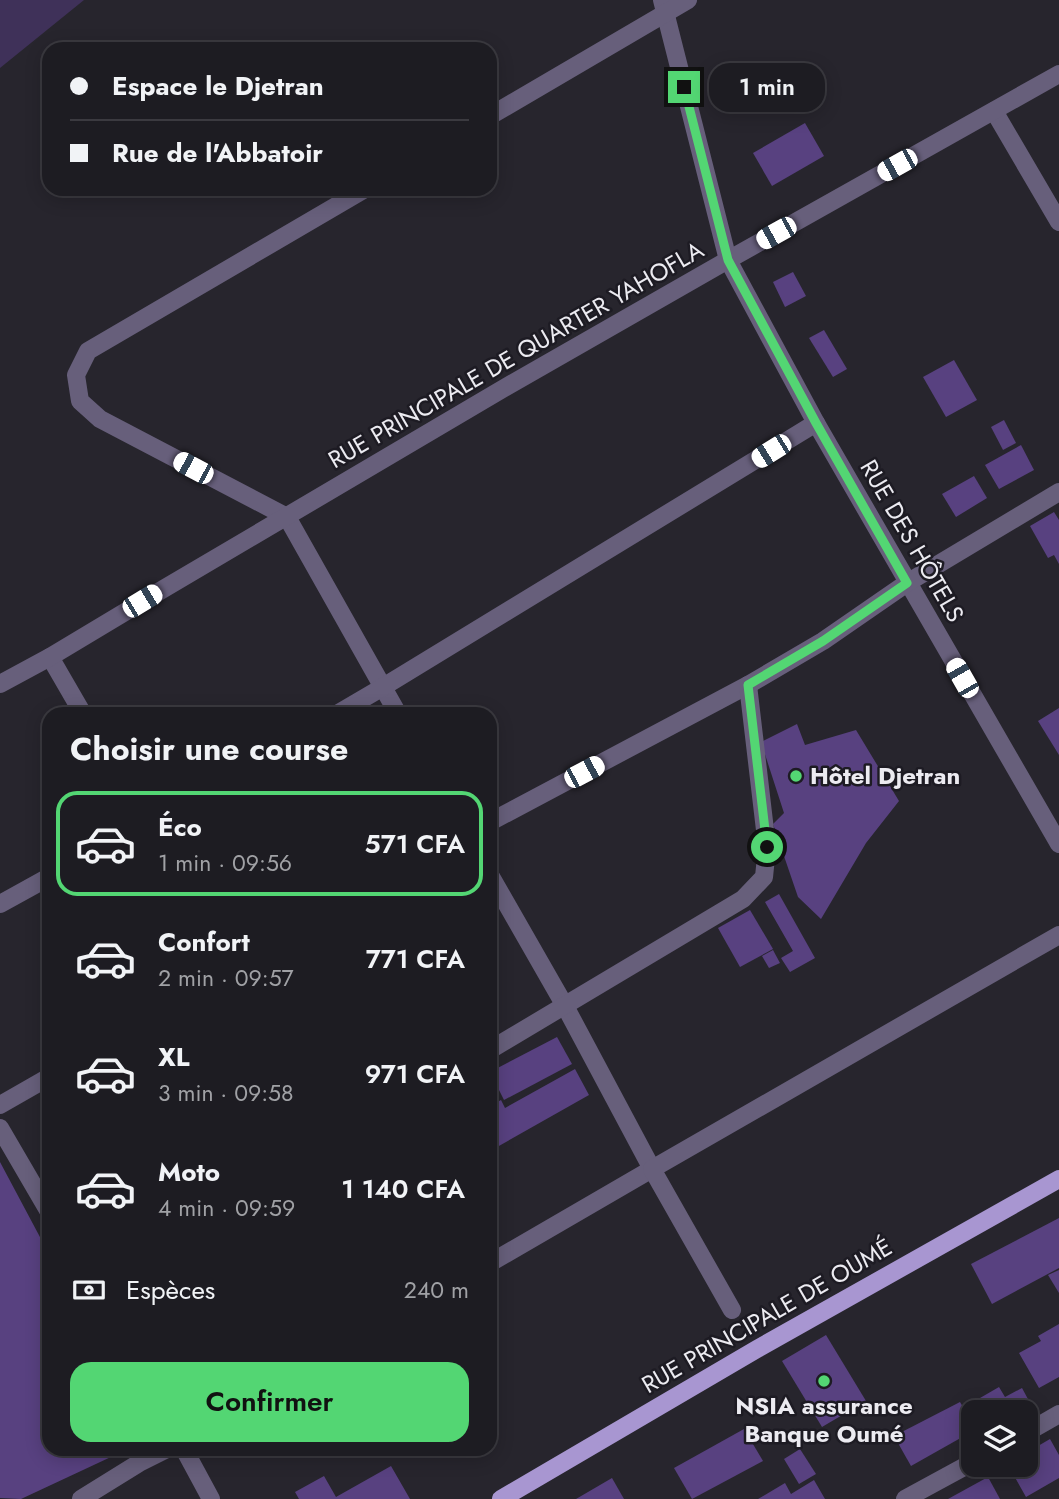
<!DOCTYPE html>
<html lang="fr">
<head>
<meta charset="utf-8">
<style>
  body { margin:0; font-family:Jost,sans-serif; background:#25252a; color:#f1f3f6; height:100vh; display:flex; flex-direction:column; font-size:26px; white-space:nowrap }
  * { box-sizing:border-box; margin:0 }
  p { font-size:23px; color:#a0a1a5 }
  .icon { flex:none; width:38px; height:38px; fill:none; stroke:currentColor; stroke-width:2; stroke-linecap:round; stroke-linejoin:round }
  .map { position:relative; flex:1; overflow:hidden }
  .panel { position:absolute; left:42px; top:707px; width:455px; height:749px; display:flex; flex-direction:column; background:#1d1c22; border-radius:21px; box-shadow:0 4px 18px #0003,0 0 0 2px #3b3a40 }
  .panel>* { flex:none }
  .top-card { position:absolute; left:42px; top:42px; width:455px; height:154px; border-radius:21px; box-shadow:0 4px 18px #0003,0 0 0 2px #3b3a40; display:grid; align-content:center; height:154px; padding:0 28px; background:#1d1c22 }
  .buttons { position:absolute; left:961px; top:1400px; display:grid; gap:14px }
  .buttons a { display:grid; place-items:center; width:77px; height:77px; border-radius:14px; background:#1d1c22; box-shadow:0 4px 18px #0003,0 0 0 2px #3b3a40; font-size:35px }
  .end { position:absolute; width:32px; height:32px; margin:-16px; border:9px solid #53d673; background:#111; box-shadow:0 0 0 4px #111 }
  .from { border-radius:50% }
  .bubble { position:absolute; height:49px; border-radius:21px; background:#1d1c22; box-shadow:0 4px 18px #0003,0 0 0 2px #3b3a40; font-size:23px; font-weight:600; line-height:49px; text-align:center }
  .car { position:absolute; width:21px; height:42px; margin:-21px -10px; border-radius:9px; box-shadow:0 0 5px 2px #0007; background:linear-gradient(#fff 24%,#345 0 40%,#fff 0 76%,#345 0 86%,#fff 0) }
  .top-card b { display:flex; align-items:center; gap:24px; height:66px; font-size:26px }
  .top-card b+b { border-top:2px solid #3b3a40 }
  .top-card i { width:18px; height:18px; background:#f1f3f6 }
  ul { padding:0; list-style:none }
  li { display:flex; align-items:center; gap:21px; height:105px; margin:0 14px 10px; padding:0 14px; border:4px solid transparent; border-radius:21px }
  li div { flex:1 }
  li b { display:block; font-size:26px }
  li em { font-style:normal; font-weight:600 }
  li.on { border-color:#53d673 }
  li>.icon { width:63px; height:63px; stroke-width:1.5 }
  h2 { padding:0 28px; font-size:32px; line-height:84px }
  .pay { display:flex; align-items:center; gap:18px; height:77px; padding:0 28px; font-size:26px }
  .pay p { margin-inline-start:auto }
  .primary-button { display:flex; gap:14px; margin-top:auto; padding:14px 28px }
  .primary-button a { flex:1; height:80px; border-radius:21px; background:#53d673; color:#111; font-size:28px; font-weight:600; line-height:80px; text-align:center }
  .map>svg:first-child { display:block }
  .green { fill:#3f3159 }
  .building { fill:#584180 }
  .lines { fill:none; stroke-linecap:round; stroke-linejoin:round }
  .minor { stroke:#675f7b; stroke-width:18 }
  .primary { stroke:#a896d1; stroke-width:18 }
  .route { stroke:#53d673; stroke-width:9 }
  .poi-dot { fill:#53d673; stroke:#1d1b23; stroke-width:2.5 }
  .labels { text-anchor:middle; stroke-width:5; stroke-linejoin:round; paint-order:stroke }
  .street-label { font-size:24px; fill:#ecebf1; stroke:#1d1b23 }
  .poi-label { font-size:24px; font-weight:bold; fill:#ecebf1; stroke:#1d1b23; text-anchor:start }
</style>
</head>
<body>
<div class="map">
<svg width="1059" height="1499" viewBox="0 0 1059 1499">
  <rect width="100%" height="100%" fill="#27252d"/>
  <polygon class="green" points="0,0 84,0 0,68"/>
  <g class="building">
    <polygon points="805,123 824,156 772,186 753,153"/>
    <polygon points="793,272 806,296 785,307 773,282"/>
    <polygon points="824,330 847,369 833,377 809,338"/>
    <polygon points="954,360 977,400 946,417 923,377"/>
    <polygon points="1004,420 1016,443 1003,450 991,427"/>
    <polygon points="1021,445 1034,470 999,489 985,465"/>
    <polygon points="974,476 987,498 956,517 942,494"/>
    <polygon points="1054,512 1059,520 1059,564 1054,555 1048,558 1030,526"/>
    <polygon points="1059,708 1059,755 1038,721"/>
    <polygon points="797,724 805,745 856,730 899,801 866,843 821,919 798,897 773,824 784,813 761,742"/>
    <polygon points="779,894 815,958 790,972 781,958 793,951 765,902"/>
    <polygon points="750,910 773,949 740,967 718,928"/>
    <polygon points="773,950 780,963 769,968 762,956"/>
    <polygon points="557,1037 572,1064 504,1100 490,1072"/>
    <polygon points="575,1069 589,1095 490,1151 490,1106 501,1100 505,1108"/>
    <polygon points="0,1162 49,1254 49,1449 128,1449 21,1499 0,1498"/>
    <polygon points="1059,1218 1059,1268 992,1304 971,1264"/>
    <polygon points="1059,1270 1059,1293 1048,1275"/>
    <polygon points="1059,1324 1059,1377 1039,1388 1019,1353 1041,1341 1038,1336"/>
    <polygon points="826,1335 866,1401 822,1427 782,1361"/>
    <polygon points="999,1387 1005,1397 1022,1388 1029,1401 1010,1412 975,1412 985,1407 980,1398"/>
    <polygon points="960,1402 973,1424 973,1431 911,1466 894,1436"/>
    <polygon points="744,1429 763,1461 692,1499 674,1468"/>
    <polygon points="1050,1439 1059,1455 1059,1478 1026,1497 1008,1465 1026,1465 1026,1453"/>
    <polygon points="800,1449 816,1474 799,1484 784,1459"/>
    <polygon points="391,1466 410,1499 299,1499 295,1492 324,1476 336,1497"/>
    <polygon points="988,1477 1000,1499 948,1499"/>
    <polygon points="612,1478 624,1499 576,1499"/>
    <polygon points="814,1480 825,1499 758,1499 785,1483 791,1494"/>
  </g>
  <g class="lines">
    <g class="minor">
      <polyline points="662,0 728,260 816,423 1059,844"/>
      <polyline points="994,111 1059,222"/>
      <polyline points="490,116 688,0"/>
      <polyline points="365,189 88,351 76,375 80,401 100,419 287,517 398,714"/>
      <polyline points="50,657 83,714"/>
      <polyline points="0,684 50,657 165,588 506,387 728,260 1059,74"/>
      <polyline points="337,714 383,687 816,423"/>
      <polyline points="490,822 748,685 823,641 907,583 1059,492"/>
      <polyline points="490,875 565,1006 652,1169 490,1263"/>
      <polyline points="0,904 49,877"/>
      <polyline points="490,1050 743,899 764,877 767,847 748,685"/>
      <polyline points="0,1105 49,1077"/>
      <polyline points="0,1128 49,1212"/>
      <polyline points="732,1310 652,1169 1059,935"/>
      <polyline points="1026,1433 1059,1414"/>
      <polyline points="184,1449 211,1499"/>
      <polyline points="81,1499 139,1463 167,1449"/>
      <polyline points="905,1499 973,1462"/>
    </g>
    <polyline class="primary" points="501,1499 757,1349 1059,1179"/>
  </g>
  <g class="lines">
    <polyline class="route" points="684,87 728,260 816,423 907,583 823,641 748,685 767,847"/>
  </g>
  <g class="poi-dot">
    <circle cx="796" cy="776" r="7"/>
    <circle cx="824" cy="1381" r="7"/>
  </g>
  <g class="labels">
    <g class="street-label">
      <text transform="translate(516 355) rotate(-30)" y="8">RUE PRINCIPALE DE QUARTER YAHOFLA</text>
      <text transform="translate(912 541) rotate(60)" y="8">RUE DES HÔTELS</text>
      <text transform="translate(767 1316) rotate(-30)" y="8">RUE PRINCIPALE DE OUMÉ</text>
    </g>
    <g class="poi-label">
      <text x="810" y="784">Hôtel Djetran</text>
      <text x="824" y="1414" text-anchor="middle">NSIA assurance<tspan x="824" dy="28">Banque Oumé</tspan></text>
    </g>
  </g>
</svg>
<div class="buttons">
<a><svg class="icon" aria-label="layers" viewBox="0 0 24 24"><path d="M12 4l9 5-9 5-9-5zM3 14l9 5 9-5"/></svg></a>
</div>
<i class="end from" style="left:767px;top:847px"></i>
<i class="end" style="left:684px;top:87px"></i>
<div class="bubble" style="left:709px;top:63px;width:116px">1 min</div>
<i class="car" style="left:897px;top:165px;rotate:241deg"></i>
<i class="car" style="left:776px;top:233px;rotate:241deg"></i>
<i class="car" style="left:771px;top:451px;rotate:238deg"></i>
<i class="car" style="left:193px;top:468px;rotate:298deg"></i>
<i class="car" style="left:142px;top:601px;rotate:59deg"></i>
<i class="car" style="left:962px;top:678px;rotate:330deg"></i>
<i class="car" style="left:584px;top:772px;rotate:62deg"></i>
<div class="top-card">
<b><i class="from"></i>Espace le Djetran</b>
<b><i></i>Rue de l'Abbatoir</b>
</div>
<section class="panel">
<h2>Choisir une course</h2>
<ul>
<li class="on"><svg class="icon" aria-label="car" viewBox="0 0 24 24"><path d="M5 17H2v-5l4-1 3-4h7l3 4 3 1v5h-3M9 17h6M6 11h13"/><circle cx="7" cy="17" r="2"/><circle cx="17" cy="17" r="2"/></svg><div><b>Éco</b><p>1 min · 09:56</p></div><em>571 CFA</em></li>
<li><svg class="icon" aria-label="car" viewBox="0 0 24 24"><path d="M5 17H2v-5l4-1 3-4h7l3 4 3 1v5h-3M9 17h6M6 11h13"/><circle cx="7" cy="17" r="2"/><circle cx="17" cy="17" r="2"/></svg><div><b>Confort</b><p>2 min · 09:57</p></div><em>771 CFA</em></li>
<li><svg class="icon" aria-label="car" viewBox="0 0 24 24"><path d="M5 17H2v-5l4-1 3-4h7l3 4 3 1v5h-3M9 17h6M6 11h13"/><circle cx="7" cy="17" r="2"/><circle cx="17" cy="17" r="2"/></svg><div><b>XL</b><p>3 min · 09:58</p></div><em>971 CFA</em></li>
<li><svg class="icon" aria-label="car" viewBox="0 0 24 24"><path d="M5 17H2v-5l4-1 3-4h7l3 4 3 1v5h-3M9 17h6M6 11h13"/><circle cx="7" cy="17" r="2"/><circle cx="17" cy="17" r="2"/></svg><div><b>Moto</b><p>4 min · 09:59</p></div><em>1 140 CFA</em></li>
</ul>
<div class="pay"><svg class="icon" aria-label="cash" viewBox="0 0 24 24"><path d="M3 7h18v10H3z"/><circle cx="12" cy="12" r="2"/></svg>Espèces<p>240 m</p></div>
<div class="primary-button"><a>Confirmer</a></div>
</section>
</div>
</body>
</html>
